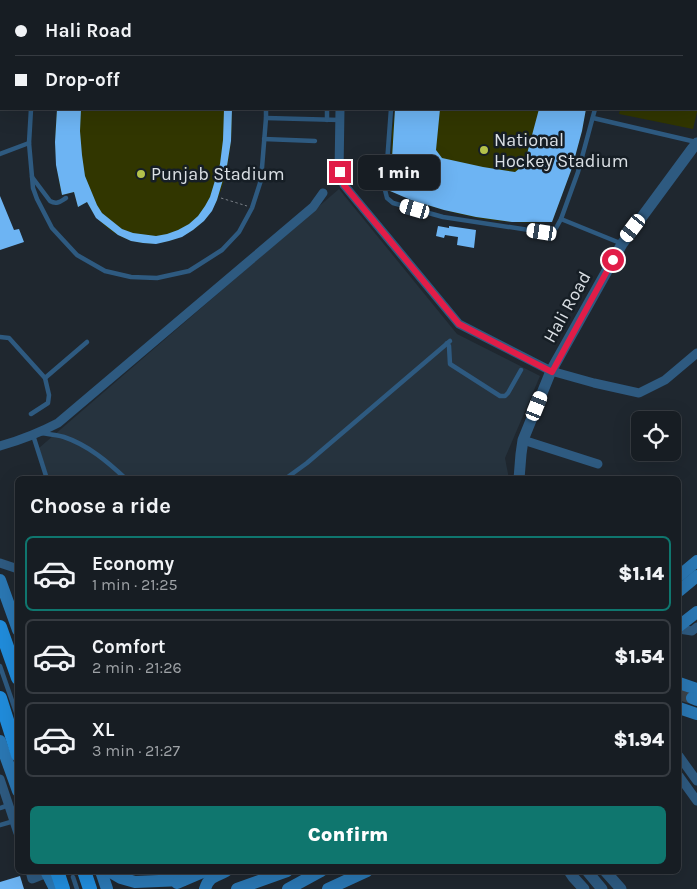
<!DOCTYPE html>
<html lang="en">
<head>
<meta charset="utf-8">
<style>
  body { margin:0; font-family:Karla,sans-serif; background:#242a30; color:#f1f3f6; height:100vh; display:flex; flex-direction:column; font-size:19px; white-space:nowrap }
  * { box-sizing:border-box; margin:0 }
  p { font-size:16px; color:#9ea2a6 }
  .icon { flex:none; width:28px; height:28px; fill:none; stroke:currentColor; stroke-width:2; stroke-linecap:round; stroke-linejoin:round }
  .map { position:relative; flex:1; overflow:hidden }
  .panel { position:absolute; left:15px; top:476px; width:666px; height:398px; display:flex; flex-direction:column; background:#171d23; border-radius:8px; box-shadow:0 5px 20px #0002,0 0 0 1px #363b41 }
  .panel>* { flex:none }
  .guide { position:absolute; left:0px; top:0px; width:698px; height:110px; box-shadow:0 5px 20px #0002,0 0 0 1px #363b41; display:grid; align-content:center; height:110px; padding:0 15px; background:#171d23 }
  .fabs { position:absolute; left:631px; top:411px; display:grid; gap:10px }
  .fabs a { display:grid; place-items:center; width:50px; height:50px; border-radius:8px; background:#171d23; box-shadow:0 5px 20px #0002,0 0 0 1px #363b41; font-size:25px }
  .end { position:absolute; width:22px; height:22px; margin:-11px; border:6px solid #e11d48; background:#fff; box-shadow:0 0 0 2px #fff }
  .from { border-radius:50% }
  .bubble { position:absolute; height:35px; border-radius:8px; background:#171d23; box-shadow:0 5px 20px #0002,0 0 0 1px #363b41; font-size:16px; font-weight:800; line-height:35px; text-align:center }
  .car { position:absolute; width:15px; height:30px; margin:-15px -8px; border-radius:6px; box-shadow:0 0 4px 1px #0007; background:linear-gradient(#fff 24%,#345 0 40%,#fff 0 76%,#345 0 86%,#fff 0) }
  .guide b { display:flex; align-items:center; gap:18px; height:48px; font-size:19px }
  .guide b+b { border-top:1px solid #363b41 }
  .guide i { width:12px; height:12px; background:#f1f3f6 }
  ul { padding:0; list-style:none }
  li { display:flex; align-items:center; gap:15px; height:75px; margin:0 10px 8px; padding:0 5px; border:2px solid #363b41; border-radius:8px }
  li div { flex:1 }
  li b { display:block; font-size:19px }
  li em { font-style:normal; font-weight:800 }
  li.on { border-color:#0f766e }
  li>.icon { width:45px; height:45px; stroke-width:1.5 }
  h2 { padding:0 15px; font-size:22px; line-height:60px }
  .action { display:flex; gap:10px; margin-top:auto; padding:10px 15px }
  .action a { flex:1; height:58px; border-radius:8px; background:#0f766e; color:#fff; font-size:20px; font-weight:800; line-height:58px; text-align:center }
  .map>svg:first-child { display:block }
  .built { fill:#26333e }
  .green { fill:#313600 }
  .building { fill:#6db4f3 }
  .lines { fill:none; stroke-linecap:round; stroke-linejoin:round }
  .secondary-tunnel { stroke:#3b434a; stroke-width:12; stroke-dasharray:12 6; stroke-linecap:butt }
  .path { stroke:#787e85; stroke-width:1; stroke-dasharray:2.5 2.5; stroke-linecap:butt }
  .service { stroke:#2e5a80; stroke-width:4.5 }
  .minor { stroke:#2e5a80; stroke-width:9 }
  .tertiary { stroke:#2e5a80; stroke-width:11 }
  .secondary { stroke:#2a77b3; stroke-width:12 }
  .primary { stroke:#208cdb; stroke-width:14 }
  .route { stroke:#e11d48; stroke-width:6 }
  .poi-dot { fill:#b4c24b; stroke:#161e25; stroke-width:2 }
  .labels { text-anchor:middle; stroke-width:5; stroke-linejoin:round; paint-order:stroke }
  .poi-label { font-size:18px; fill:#dbe0e5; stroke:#161e25; text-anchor:start }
  .street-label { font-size:18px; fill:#dbe0e5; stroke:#161e25 }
</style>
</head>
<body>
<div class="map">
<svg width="697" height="889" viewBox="0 0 697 889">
  <rect width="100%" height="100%" fill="#1f272f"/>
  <polygon class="built" points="339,189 457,334 540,376 505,458 509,479 49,479 39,448"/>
  <g class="green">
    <polygon points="696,8 697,112 693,129 619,114 620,109 696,109"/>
    <path d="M57 109H232C233 139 228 184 212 210 207 219 197 228 188 233 150 255 106 241 87 202L78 207 74 192 62 195C55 167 54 138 57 109Z"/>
    <path d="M395 109H586L582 131 572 168 552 222C539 222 526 223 513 222 472 220 428 207 390 191L392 132Z"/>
  </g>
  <g class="building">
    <polygon points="57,109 81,109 80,131 82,155 85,176 97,205 102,213 122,229 133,233 156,236 167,234 178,230 189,224 198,216 205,206 210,197 220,164 223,140 224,109 232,109 231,141 227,166 217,200 212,211 204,221 193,230 182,237 169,241 156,244 143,243 131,241 118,235 96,218 87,202 78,207 74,192 62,195 56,165 55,142"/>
    <polygon points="395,109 440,109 436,150 442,158 483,167 515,172 524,165 539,109 586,109 582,131 572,168 552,222 512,222 476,217 444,210 411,200 390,191"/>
    <polygon points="0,196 14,230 19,229 24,242 0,250"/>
    <polygon points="438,226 449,228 449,226 476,230 474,248 457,245 458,237 445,235 444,238 436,236"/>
    <polygon points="20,876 24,889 0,889 0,882"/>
  </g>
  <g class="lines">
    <polyline class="secondary-tunnel" points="679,694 692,698"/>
    <polyline class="path" points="221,198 247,206"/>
    <g class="service">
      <polyline points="239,0 240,1"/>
      <polyline points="243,0 268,1"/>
      <polyline points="604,0 606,1"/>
      <polyline points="67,1 68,0"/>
      <polyline points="417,1 417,0"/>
      <polyline points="611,1 612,0"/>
      <polyline points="31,109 29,143 33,188 37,199 52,228 77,255 105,271 131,277 157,278 189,271 222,250 239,232 252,208 261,180 266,118 266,109"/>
      <polyline points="391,109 385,190 387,198 393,203 443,217 542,232 550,232 556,228 561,219 578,172 595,109"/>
      <polyline points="266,118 340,120"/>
      <polyline points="593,118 696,142"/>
      <polyline points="327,120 327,109"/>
      <polyline points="264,139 315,141"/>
      <polyline points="0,154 29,143"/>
      <path d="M32 177 50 201C57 205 61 201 66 198"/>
      <polyline points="561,219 620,243"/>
      <polyline points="0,337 9,338 45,378 49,395 48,403 31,414"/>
      <polyline points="447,343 449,346 450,364 500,396 505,396 508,393 521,370"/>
      <polyline points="45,378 87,342"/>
      <path d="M41 433C48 434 57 435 64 437 88 445 108 462 126 479"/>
      <polyline points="33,435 47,479"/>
      <polyline points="285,479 307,463 450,341"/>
      <polyline points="0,666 18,718"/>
      <polyline points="0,808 9,805"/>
      <polyline points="0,825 14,821"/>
      <polyline points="73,877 77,889"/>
    </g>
    <g class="minor">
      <polyline points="341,1 341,0"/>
      <polyline points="340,109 339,172 344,185 459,324 551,371 594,383 639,393 665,380 697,353"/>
      <polyline points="523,440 598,464"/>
      <path d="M0 446C21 440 39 433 58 423L313 207 323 193"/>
      <polyline points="0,563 18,569"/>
      <polyline points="679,629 692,631 697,627"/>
      <polyline points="679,756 697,781"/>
      <polyline points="679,776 697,801"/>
      <polyline points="0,779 18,833"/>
      <polyline points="30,871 32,879 47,873"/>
    </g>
    <g class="tertiary">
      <polyline points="519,479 521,454 523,440 551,371 622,244 692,149 697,143"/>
      <polyline points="569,871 573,877 584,889"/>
      <polyline points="587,871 602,889"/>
      <polyline points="605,871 621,889"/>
    </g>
    <g class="secondary">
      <polyline points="679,576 697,561"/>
      <polyline points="0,580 18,630"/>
      <polyline points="679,591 697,576"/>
      <polyline points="679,626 697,612"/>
      <polyline points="679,683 697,689"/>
      <polyline points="692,698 697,700"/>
      <polyline points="679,708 697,714"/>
      <polyline points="0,741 18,791"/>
      <polyline points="101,871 107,889"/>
      <polyline points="109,871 121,878 135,882 183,880"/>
      <polyline points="47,873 55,889"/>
      <polyline points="177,883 205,871"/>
      <path d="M205 889C209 876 215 877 226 871"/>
      <polyline points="237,889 287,871"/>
      <polyline points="288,889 321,871"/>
      <polyline points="328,889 367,871"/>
    </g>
    <g class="primary">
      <polyline points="0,627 18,678"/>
      <polyline points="0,698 18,755"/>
      <polyline points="57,871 63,889"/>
      <polyline points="84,871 90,889"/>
    </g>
  </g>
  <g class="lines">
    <polyline class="route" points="340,172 344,185 459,324 552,372 613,260"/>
  </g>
  <g class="poi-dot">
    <circle cx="484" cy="150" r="5"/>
    <circle cx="141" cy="174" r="5"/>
  </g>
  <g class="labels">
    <g class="poi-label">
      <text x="494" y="146">National<tspan x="494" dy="21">Hockey Stadium</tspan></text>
      <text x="151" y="180">Punjab Stadium</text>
    </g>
    <g class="street-label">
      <text transform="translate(567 307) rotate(-61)" y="6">Hali Road</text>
    </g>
  </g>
</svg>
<div class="fabs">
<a><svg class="icon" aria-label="locate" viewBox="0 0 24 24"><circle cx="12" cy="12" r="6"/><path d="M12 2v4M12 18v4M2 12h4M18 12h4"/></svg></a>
</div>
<i class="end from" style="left:613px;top:260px"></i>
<i class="end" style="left:340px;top:172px"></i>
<div class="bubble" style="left:358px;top:155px;width:82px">1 min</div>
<i class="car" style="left:415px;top:209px;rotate:286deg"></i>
<i class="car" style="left:633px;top:228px;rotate:217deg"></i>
<i class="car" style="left:542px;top:232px;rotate:279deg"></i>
<i class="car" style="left:537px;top:406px;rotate:22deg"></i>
<div class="guide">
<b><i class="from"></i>Hali Road</b>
<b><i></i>Drop-off</b>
</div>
<section class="panel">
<h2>Choose a ride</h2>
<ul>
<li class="on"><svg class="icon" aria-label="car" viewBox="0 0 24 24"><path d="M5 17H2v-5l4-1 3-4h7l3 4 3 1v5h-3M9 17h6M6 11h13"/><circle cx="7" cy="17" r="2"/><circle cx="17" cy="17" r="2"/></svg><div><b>Economy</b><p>1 min · 21:25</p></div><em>$1.14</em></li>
<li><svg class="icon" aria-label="car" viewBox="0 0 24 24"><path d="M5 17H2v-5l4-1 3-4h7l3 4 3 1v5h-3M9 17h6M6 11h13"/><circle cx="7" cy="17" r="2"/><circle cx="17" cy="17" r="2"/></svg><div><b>Comfort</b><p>2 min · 21:26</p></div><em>$1.54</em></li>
<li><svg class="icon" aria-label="car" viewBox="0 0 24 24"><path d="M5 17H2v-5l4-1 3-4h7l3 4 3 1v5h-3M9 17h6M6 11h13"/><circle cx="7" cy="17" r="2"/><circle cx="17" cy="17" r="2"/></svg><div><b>XL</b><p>3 min · 21:27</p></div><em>$1.94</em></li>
</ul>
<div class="action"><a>Confirm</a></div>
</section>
</div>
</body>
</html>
